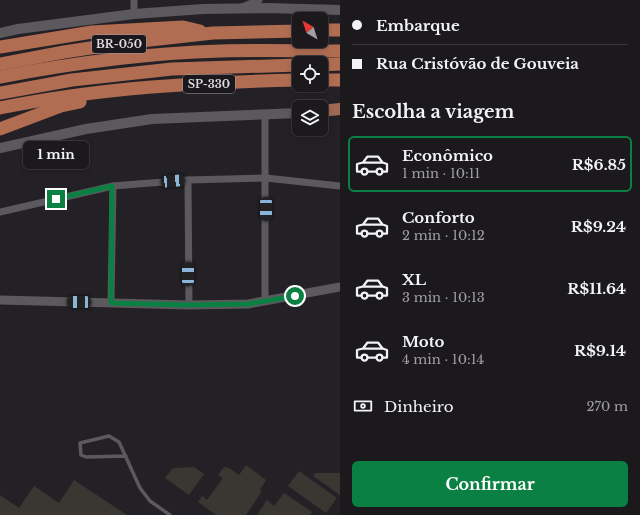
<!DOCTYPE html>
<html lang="pt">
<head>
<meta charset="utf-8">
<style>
  body { margin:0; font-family:"Libre Baskerville",serif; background:#242225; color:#f1f3f6; height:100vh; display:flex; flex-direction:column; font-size:15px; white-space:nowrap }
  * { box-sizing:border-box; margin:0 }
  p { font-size:13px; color:#a0a0a3 }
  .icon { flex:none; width:22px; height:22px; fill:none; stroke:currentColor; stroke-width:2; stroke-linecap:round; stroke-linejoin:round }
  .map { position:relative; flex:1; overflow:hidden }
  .drawer { display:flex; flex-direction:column; background:#1b191c; width:300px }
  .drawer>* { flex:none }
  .guide { display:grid; align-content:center; height:88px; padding:0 12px; background:#1b191c }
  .needle { width:26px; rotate:321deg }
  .fabs { position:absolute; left:292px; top:12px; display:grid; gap:8px }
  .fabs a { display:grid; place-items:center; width:36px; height:36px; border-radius:6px; background:#1b191c; box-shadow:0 2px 6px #0003,0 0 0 1px #39383b; font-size:20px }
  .end { position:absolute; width:18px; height:18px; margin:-9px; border:5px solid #0b8043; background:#fff; box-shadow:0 0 0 2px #fff }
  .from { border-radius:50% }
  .bubble { position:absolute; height:28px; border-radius:6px; background:#1b191c; box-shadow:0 2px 6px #0003,0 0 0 1px #39383b; font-size:13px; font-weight:700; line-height:28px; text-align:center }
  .car { position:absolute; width:12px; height:24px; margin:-12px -6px; border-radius:5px; box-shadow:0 0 3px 1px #0007; background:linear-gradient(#222 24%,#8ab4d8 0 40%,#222 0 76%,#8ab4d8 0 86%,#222 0) }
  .guide b { display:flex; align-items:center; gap:14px; height:38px; font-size:15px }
  .guide b+b { border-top:1px solid #39383b }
  .guide i { width:10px; height:10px; background:#f1f3f6 }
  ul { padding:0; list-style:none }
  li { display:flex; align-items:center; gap:12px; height:56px; margin:0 8px 6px; padding:0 4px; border:2px solid transparent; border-radius:6px }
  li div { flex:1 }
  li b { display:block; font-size:15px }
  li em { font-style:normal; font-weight:700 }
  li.current { border-color:#0b8043 }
  li>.icon { width:36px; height:36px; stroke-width:1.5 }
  h2 { padding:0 12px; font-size:18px; line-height:48px }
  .pay { display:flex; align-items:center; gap:10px; height:44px; padding:0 12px; font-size:15px }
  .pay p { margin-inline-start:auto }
  .primary-button { display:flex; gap:8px; margin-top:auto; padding:8px 12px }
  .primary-button a { flex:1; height:46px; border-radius:6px; background:#0b8043; color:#fff; font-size:16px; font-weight:700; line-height:46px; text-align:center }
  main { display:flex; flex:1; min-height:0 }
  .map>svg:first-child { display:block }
  .building { fill:#3a3632 }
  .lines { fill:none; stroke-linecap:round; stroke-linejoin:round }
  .service { stroke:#5c595e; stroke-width:3.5 }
  .minor { stroke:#5c595e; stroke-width:7 }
  .tertiary { stroke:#5c595e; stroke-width:9 }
  .secondary { stroke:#5c595e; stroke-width:10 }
  .trunk { stroke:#a06954; stroke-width:12 }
  .motorway { stroke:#b16d52; stroke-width:13 }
  .route { stroke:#0b8043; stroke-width:5 }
  .labels { text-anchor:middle; stroke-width:3; stroke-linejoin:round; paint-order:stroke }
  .shield { fill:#1a181c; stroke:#a3a1a4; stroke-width:1 }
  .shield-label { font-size:11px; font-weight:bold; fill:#dedcdf }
</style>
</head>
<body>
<main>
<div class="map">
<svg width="340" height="515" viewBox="0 0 340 515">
  <rect width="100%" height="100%" fill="#242126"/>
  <g class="building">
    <polygon points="246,465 266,480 260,490 262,491 246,515 216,515 198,502 202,496 207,500 223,478 218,475 224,467 229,468 239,475"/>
    <polygon points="194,467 204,474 189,495 165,478 173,468"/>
    <polygon points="299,471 337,498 326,513 288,486"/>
    <polygon points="315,473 340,473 340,495 313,476"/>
    <polygon points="74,480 127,515 0,515 0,495 19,508 34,486 59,503"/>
    <polygon points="284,493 312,512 310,515 257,515 267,500 274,506"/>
  </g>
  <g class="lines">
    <polyline class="service" points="126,456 86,457 81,455 80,443 109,436 119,442 140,488 150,501 170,515"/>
    <g class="minor">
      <polyline points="134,0 134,14"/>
      <polyline points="242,7 259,0"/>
      <polyline points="265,114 265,301"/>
      <polyline points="188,180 189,305"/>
      <polyline points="0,212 113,186 188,180 266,178 340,186"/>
      <polyline points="111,303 113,186"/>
    </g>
    <polyline class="tertiary" points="0,300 189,305 248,304 340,287"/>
    <g class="secondary">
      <polyline points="0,33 18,29 134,14 203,9 267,8 340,10"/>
      <polyline points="0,148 86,129 152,119 299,113"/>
    </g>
    <polyline class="trunk" points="321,111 340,109"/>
    <g class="motorway">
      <polyline points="321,30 340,30"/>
      <polyline points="0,47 92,32 183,27 200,31"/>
      <polyline points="0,64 64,52 123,43 213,33 299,31"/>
      <polyline points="321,65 340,64"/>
      <path d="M0 77C73 63 147 53 221 51 261 50 300 51 340 51"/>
      <polyline points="321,80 340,80"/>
      <polyline points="0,93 72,80 172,69 299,65"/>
      <path d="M0 108C98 88 199 82 299 80"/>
      <polyline points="0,129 61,106 80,102"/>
    </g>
  </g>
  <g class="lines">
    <polyline class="route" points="56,199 112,186 111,303 189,305 248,304 295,296"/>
  </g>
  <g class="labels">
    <g class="shield">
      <rect x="92" y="35" width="54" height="18" rx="3"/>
      <rect x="183" y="75" width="52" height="18" rx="3"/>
    </g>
    <g class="shield-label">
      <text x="119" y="48">BR-050</text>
      <text x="209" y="88">SP-330</text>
    </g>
  </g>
</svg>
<div class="fabs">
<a><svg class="needle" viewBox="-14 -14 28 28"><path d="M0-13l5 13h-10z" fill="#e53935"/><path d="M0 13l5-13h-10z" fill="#a0a0a3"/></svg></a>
<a><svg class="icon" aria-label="locate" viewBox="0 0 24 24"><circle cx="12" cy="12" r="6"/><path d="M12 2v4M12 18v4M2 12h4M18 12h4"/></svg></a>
<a><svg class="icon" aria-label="layers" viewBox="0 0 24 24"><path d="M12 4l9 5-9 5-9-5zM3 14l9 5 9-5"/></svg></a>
</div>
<i class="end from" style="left:295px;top:296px"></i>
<i class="end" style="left:56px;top:199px"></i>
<div class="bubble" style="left:23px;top:141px;width:66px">1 min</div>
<i class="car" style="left:173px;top:181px;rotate:85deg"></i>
<i class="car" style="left:266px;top:209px;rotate:180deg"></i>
<i class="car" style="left:188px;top:274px;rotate:0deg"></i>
<i class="car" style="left:79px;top:302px;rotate:271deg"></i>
</div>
<section class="drawer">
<div class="guide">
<b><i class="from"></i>Embarque</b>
<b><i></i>Rua Cristóvão de Gouveia</b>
</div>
<h2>Escolha a viagem</h2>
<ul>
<li class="current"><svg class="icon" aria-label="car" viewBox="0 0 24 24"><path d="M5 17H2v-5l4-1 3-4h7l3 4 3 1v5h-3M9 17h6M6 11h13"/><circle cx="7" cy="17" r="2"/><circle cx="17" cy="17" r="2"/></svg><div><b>Econômico</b><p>1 min · 10:11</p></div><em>R$6.85</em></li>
<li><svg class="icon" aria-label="car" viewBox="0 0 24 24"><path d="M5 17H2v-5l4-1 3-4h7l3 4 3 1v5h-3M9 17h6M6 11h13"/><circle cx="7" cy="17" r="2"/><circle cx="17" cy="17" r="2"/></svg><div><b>Conforto</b><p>2 min · 10:12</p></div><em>R$9.24</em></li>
<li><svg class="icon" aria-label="car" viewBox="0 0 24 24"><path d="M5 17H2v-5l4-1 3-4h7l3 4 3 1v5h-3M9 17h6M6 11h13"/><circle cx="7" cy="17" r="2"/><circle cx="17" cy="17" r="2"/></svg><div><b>XL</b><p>3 min · 10:13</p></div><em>R$11.64</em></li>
<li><svg class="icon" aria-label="car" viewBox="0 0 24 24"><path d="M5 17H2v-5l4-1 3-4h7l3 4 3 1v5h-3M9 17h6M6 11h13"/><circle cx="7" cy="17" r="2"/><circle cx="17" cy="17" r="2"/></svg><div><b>Moto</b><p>4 min · 10:14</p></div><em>R$9.14</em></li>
</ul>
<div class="pay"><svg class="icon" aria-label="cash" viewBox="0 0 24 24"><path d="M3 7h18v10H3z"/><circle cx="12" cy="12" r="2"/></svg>Dinheiro<p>270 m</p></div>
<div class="primary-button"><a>Confirmar</a></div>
</section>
</main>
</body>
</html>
